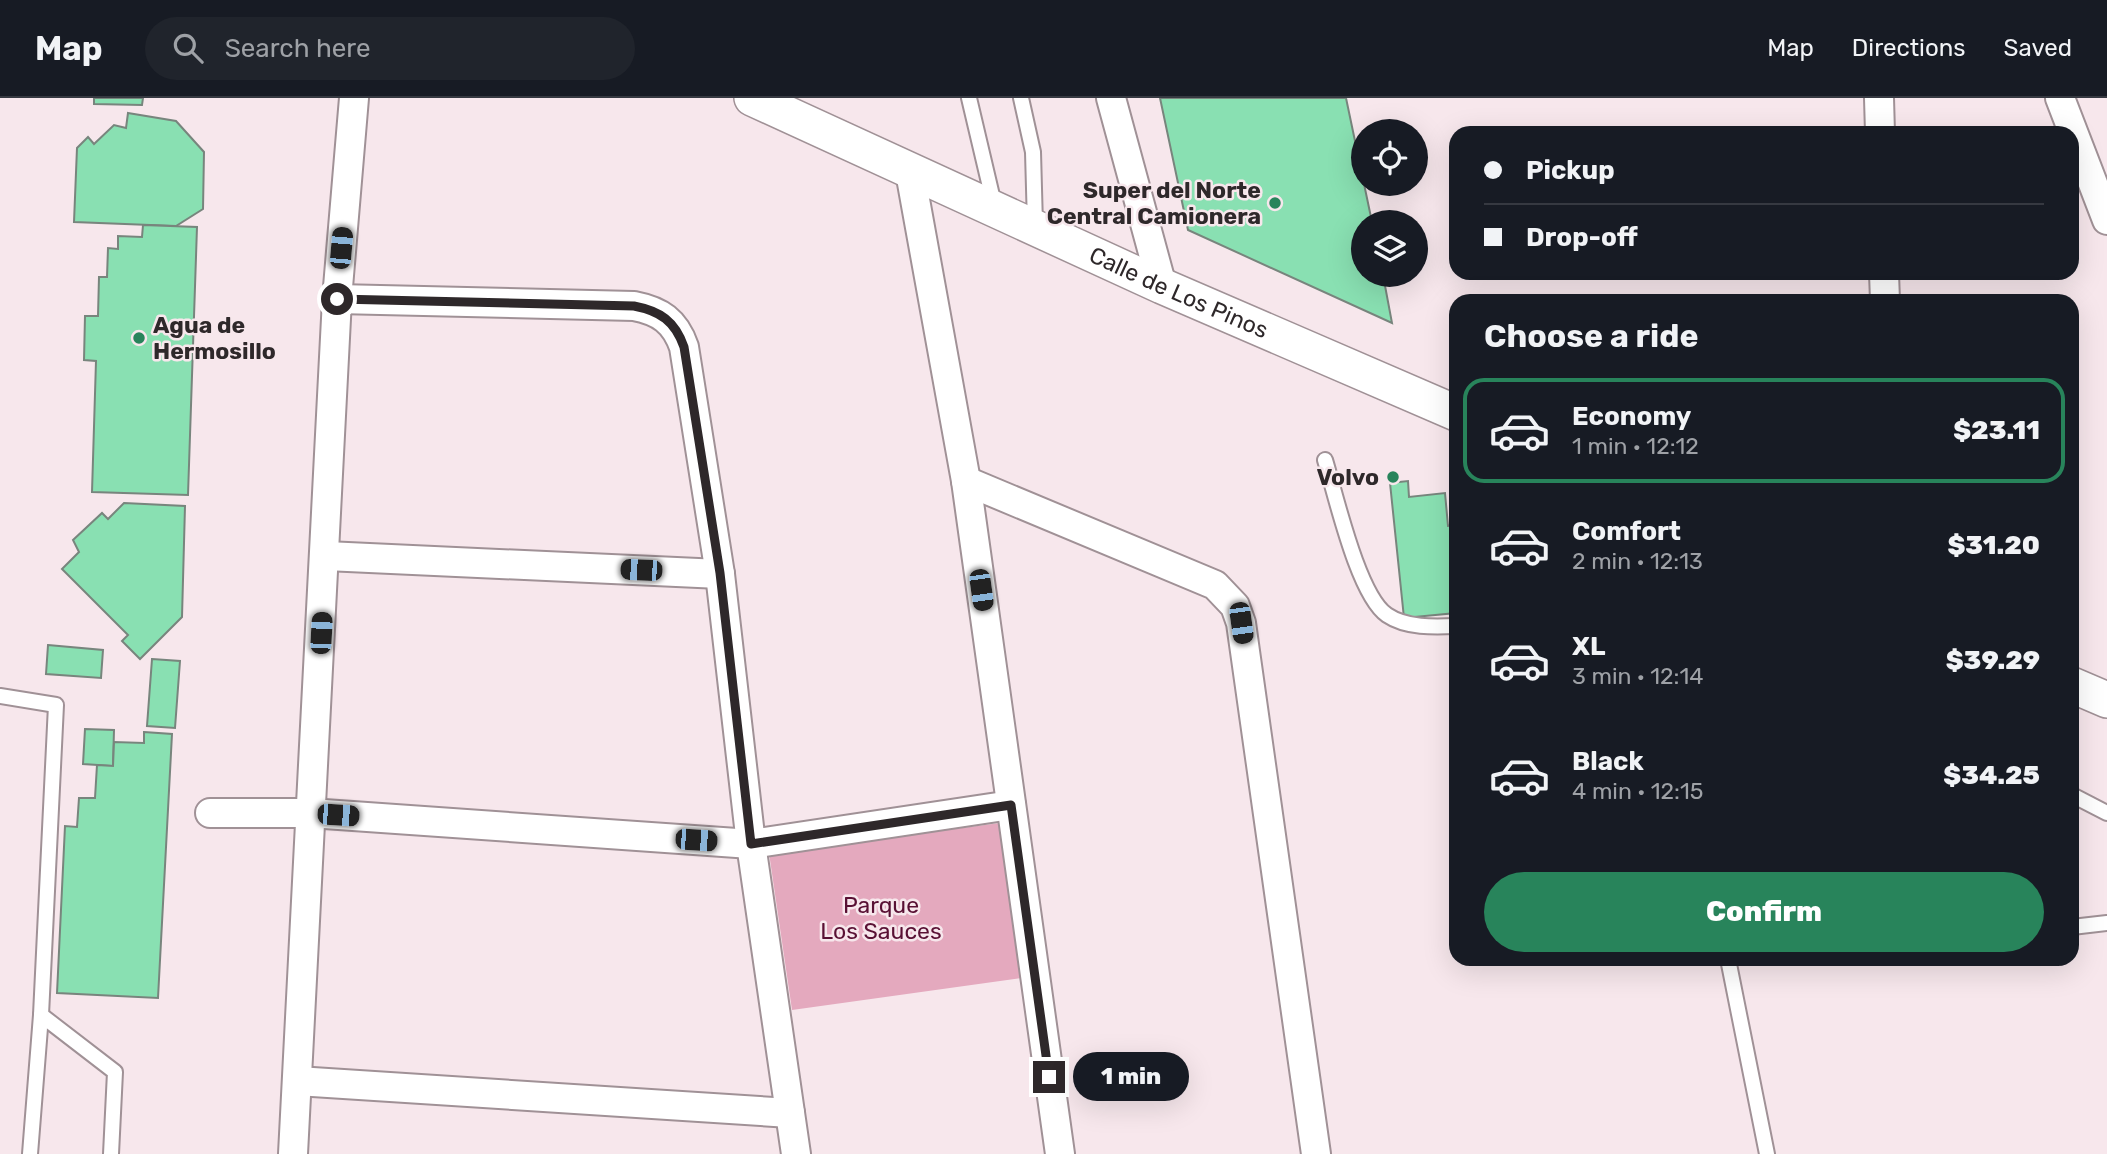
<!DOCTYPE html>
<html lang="en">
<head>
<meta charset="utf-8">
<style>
  body { margin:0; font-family:Rubik,sans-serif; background:#20242c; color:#f1f3f6; height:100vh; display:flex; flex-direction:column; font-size:26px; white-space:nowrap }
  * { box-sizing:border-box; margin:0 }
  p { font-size:23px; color:#9ea1a6 }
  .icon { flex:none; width:38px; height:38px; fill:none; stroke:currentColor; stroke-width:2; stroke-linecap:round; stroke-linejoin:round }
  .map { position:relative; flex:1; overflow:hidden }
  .panel { position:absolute; left:1449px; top:196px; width:630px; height:672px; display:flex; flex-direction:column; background:#171b24; border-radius:21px; box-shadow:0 7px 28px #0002 }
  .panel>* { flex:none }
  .guide { position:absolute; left:1449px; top:28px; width:630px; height:154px; border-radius:21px; box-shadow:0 7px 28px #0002; display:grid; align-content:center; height:154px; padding:0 35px; background:#171b24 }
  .tools { position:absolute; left:1351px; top:21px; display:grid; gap:14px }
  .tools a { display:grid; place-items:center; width:77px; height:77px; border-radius:50%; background:#171b24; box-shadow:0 7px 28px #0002; font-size:35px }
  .end { position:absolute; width:32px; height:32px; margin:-16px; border:9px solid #2e282a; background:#fff; box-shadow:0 0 0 4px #fff }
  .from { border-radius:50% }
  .bubble { position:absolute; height:49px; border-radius:24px; background:#171b24; box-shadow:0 7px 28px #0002; font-size:23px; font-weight:800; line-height:49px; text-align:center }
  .car { position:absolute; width:21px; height:42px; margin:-21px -10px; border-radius:9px; box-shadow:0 0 5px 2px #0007; background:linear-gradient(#222 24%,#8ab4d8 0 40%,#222 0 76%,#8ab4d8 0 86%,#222 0) }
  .guide b { display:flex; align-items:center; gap:24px; height:66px; font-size:26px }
  .guide b+b { border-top:2px solid #363941 }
  .guide i { width:18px; height:18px; background:#f1f3f6 }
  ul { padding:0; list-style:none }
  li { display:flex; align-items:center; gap:21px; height:105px; margin:0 14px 10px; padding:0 21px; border:4px solid transparent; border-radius:21px }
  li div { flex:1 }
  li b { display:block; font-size:26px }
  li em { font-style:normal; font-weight:800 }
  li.active { border-color:#28845b }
  li>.icon { width:63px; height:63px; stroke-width:1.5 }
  h2 { padding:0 35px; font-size:32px; line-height:84px }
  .primary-button { display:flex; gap:14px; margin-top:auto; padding:14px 35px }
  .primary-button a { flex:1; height:80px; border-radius:42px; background:#28845b; color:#fff; font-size:28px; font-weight:800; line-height:80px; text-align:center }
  header { display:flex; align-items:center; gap:42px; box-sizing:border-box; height:98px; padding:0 35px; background:#171b24; border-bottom:2px solid #363941 }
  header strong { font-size:33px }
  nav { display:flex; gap:38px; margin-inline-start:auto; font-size:24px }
  .search { width:490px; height:63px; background:#20242c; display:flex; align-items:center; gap:18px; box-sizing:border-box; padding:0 24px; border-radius:38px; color:#9ea1a6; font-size:26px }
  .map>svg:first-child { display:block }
  .green { fill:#e4a9be }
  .building { fill:#89e0b2; stroke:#78857d; stroke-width:2 }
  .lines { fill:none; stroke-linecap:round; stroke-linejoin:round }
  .service-casing { stroke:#a09196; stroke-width:18 }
  .minor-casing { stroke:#a09196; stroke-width:32 }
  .tertiary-casing { stroke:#a09196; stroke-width:38 }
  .service { stroke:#fff; stroke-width:14 }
  .minor { stroke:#fff; stroke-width:28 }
  .tertiary { stroke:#fff; stroke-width:35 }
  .route { stroke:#2e282a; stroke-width:9 }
  .poi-dot { fill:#28845b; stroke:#f7e7ec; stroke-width:2.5 }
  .labels { text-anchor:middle; stroke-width:5; stroke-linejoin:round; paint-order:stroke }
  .poi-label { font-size:23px; font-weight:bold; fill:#2e282a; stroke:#f7e7ec; text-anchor:end }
  .street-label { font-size:23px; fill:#2e282a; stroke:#f7e7ec }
  .park-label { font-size:23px; fill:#591034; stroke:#f7e7ec }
</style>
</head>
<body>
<header>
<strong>Map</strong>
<div class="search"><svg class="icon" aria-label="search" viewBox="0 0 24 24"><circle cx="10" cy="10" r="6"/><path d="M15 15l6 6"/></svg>Search here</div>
<nav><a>Map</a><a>Directions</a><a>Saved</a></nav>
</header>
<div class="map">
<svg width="2107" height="1056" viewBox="0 0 2107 1056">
  <rect width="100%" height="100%" fill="#f7e7ec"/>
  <polygon class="green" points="1008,724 1029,879 792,912 769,755"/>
  <g class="building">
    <polygon points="94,0 143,0 142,7 94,6"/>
    <polygon points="1160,0 1346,0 1372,124 1363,124 1363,177 1383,177 1392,225 1188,132"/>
    <polygon points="128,15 176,23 204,54 203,111 176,128 74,124 77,50 88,39 94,46 114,27 126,30"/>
    <polygon points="143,127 197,129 188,397 92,394 96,263 84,262 85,218 98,218 99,179 107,179 108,150 118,151 118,138 142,139"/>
    <polygon points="1408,383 1409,399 1445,395 1448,428 1456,427 1456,515 1404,520 1390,385"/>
    <polygon points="124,405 185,408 182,519 140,561 122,543 128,537 62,471 79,454 73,442 102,415 108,421"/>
    <polygon points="48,547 103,552 101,580 46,576"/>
    <polygon points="152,561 180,563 175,630 147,628"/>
    <polygon points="85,631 114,632 113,668 83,666"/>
    <polygon points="144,634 172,636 158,900 57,895 65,728 77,729 79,700 95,700 97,667 113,668 114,644 144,645"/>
  </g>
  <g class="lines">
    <defs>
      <g id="service">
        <polyline points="969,0 994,106"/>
        <polyline points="1021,0 1033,54 1035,127"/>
        <path d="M1325 362C1336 398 1358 497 1387 517 1406 530 1434 529 1456 528"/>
        <polyline points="0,598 56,607 41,917 30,1056"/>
        <polyline points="2072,697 2107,715"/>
        <polyline points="2072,829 2107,825"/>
        <polyline points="1728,861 1767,1056"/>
        <polyline points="41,917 115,974 111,1056"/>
      </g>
      <g id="minor">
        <polyline points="1111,0 1162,188"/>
        <polyline points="1879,0 1880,35"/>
        <polyline points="2060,0 2107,122"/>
        <polyline points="910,74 966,383 1060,1056"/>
        <polyline points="1884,175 1885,203"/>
        <path d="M337 201 634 208C660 213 675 223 684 249L720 476 751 746 796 1056"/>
        <polyline points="966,383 1215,487 1235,508 1241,525 1316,1056"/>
        <polyline points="326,458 720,476"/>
        <polyline points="210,715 310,715 751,746 1011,707"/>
        <polyline points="297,983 790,1015"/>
        <polyline points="293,1056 337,201 354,0"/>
      </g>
      <g id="tertiary">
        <path id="s1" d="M752 0 1162 188 1456 315"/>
        <polyline points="2072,587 2107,602"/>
      </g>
    </defs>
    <use href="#service" class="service-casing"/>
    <use href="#minor" class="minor-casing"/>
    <use href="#tertiary" class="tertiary-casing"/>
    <use href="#service" class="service"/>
    <use href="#minor" class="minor"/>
    <use href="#tertiary" class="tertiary"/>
  </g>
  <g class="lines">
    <path class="route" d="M337 201 634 208C660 213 675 223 684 249L720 475 751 746 1011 707 1049 979"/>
  </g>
  <g class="poi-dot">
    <circle cx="1275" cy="105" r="7"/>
    <circle cx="139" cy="240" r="7"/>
    <circle cx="1393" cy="379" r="7"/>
  </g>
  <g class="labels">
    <g class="poi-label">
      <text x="1261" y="100">Super del Norte<tspan x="1261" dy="26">Central Camionera</tspan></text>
      <text x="153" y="235" text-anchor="start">Agua de<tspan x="153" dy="26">Hermosillo</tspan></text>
      <text x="1379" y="387">Volvo</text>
    </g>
    <g class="street-label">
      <text dy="8" stroke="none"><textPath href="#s1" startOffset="469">Calle de Los Pinos</textPath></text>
    </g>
    <g class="park-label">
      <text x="881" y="815">Parque<tspan x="881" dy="26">Los Sauces</tspan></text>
    </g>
  </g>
</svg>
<div class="tools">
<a><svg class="icon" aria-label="locate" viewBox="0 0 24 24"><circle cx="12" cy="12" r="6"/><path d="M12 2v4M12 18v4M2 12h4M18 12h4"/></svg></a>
<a><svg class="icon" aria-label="layers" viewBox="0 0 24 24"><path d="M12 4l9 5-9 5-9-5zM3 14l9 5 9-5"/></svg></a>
</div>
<i class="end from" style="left:337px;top:201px"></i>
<i class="end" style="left:1049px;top:979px"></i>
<div class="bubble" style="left:1073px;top:954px;width:116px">1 min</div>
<i class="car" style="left:341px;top:150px;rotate:5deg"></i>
<i class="car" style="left:641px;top:472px;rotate:272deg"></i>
<i class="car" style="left:981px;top:492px;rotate:172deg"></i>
<i class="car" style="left:1241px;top:525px;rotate:172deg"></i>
<i class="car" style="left:321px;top:535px;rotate:3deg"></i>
<i class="car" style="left:338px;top:717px;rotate:94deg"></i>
<i class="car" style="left:696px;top:742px;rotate:94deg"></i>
<div class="guide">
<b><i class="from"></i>Pickup</b>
<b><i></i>Drop-off</b>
</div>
<section class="panel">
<h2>Choose a ride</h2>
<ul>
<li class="active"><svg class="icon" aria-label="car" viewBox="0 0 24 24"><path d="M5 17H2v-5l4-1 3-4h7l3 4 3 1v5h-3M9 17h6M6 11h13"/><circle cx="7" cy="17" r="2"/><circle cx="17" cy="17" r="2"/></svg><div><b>Economy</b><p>1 min · 12:12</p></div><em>$23.11</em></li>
<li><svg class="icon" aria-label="car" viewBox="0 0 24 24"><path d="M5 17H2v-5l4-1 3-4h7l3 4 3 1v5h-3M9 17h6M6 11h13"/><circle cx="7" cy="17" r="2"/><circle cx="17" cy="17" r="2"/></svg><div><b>Comfort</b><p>2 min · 12:13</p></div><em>$31.20</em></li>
<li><svg class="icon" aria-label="car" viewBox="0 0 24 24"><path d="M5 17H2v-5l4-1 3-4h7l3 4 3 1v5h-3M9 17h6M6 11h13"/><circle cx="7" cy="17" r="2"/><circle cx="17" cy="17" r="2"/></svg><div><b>XL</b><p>3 min · 12:14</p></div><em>$39.29</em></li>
<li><svg class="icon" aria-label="car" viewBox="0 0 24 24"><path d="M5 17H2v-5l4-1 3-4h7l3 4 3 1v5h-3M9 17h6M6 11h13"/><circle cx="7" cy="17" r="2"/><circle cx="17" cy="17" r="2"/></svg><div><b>Black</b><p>4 min · 12:15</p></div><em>$34.25</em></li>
</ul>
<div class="primary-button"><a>Confirm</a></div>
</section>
</div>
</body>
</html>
